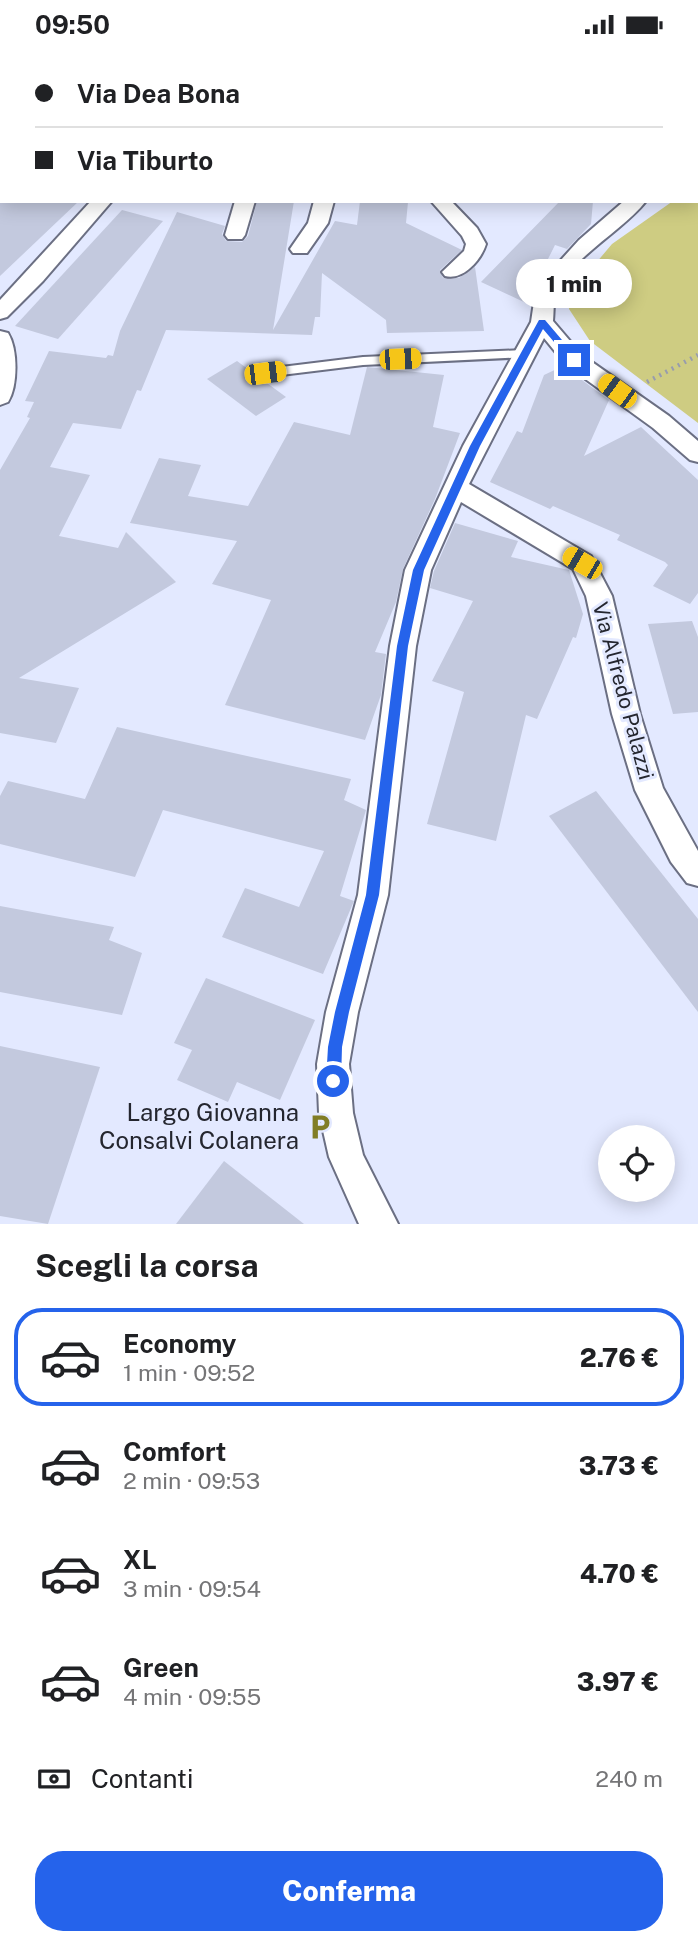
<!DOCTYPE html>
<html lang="it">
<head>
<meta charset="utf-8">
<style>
  body { margin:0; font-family:"Public Sans",sans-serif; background:#f2f2f2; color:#202124; height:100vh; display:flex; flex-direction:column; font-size:26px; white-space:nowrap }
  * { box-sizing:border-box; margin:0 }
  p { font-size:23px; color:#757577 }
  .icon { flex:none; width:38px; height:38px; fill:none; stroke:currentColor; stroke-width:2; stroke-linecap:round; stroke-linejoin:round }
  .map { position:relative; height:1175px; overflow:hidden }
  .sheet { display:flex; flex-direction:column; background:#fff; flex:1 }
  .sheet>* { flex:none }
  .top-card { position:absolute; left:0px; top:0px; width:698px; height:154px; box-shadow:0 4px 18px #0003; display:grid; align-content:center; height:154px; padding:0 35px; background:#fff }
  .fabs { position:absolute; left:598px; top:1076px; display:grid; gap:14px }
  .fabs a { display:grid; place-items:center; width:77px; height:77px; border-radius:50%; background:#fff; box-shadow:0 4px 18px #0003; font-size:35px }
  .end { position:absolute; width:32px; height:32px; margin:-16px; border:9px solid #2563eb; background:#fff; box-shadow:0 0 0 4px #fff }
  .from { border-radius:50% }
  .bubble { position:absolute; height:49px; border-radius:24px; background:#fff; box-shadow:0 4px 18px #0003; font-size:23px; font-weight:800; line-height:49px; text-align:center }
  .car { position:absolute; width:21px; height:42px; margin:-21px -10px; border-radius:9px; box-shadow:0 0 5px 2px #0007; background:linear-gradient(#f5c518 24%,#345 0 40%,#f5c518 0 76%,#345 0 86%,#f5c518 0) }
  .top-card b { display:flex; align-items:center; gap:24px; height:66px; font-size:26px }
  .top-card b+b { border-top:2px solid #e0e0e0 }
  .top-card i { width:18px; height:18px; background:#202124 }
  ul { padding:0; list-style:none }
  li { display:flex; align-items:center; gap:21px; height:98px; margin:0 14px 10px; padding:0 21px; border:4px solid transparent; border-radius:28px }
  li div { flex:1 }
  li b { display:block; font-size:26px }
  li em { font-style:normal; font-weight:800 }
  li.current { border-color:#2563eb }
  li>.icon { width:63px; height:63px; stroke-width:1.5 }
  h2 { padding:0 35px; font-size:32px; line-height:84px }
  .pay { display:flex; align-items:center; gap:18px; height:77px; padding:0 35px; font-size:26px }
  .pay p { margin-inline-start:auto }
  .cta { display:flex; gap:14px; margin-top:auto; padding:14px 35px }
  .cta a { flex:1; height:80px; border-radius:28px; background:#2563eb; color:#fff; font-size:28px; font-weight:800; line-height:80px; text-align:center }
  .status { display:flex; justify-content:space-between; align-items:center; height:49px; padding:0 35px; background:#fff; direction:ltr }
  .status svg { height:19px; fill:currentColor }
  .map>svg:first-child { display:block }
  .green { fill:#cecc82 }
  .building { fill:#c3c9de }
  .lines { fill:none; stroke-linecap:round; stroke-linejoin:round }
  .lane-casing { stroke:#6b6f83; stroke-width:4 }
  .street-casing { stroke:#6b6f83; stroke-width:4 }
  .secondary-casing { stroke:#6b6f83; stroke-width:4 }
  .primary-casing { stroke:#8c8941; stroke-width:4 }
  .path-far1 { stroke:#989cad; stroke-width:3.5; stroke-dasharray:1 3.5; stroke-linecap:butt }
  .path { stroke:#989cad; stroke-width:4.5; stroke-dasharray:2 5; stroke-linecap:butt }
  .lane { fill:#fff; fill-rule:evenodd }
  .street { fill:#fff; fill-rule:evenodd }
  .secondary { fill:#fff; fill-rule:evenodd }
  .primary { fill:#dcd992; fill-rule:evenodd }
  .route { fill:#2563eb }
  .labels { text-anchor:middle; stroke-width:6; stroke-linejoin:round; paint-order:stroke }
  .street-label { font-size:21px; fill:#24262f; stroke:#e3e9ff }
  .near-poi-label { font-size:24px; fill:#24262f; stroke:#e3e9ff; text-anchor:end }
</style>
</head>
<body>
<div class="status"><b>09:50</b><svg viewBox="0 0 49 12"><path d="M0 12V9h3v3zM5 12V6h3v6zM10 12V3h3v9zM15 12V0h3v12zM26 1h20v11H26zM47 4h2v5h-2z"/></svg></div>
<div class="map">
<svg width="698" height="1175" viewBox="0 0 698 1175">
  <rect width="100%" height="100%" fill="#e3e9ff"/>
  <polygon class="green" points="697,144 698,145 698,374 590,292 569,260 569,246 612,195 673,152 696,152"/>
  <g class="building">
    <polygon points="0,152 79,152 0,227"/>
    <polygon points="257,152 294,152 273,281 335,172 357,176 360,152 395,152 408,153 406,174 462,201 440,221 443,229 459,229 475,218 484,282 387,284 386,271 322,224 320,268 315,268 312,286 166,281 141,342 137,341 121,380 73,374 50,418 90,426 59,487 118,499 126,483 176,533 19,629 79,639 56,694 0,684 0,421 30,369 27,368 34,353 25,352 49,302 106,309 108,306 113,307 120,282 177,163 225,177 222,185 226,192 242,193 248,187"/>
    <polygon points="560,152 593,152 591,175 567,200 555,196 526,254 481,233"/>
    <polygon points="122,161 163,172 58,290 15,277"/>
    <polygon points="237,312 286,348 256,367 207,330"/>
    <polygon points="563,317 609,351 584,407 641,378 698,431 698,544 690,555 653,537 668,516 665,513 617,491 620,486 553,457 550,460 490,433 517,382 522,384 544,326"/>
    <polygon points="367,318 444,326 433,378 460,384 435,450 403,520 396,553 375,603 386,605 381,646 365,691 225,656 271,551 212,535 237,492 130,474 159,409 201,416 188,447 248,457 294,373 350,386"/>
    <polygon points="455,474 518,492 511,508 569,521 583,565 576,589 573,588 537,670 526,666 496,792 427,775 464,643 432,632 473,552 430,539 434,522"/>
    <polygon points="692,572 698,588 698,663 673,665 648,575"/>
    <polygon points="117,678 351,730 344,751 366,761 340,847 354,852 323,925 222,888 245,839 299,858 324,802 163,761 135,828 0,795 0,747 8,732 85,750"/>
    <polygon points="596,742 698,870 698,963 549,767"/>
    <polygon points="0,857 114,878 109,891 142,904 122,966 0,943"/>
    <polygon points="206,929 315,971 280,1051 237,1033 228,1053 177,1031 192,1001 174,994"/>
    <polygon points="0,997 100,1018 48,1175 0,1167"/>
    <polygon points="224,1112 304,1175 176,1175"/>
  </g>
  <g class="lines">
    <defs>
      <g id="lane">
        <rect x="696" y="134" width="2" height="7"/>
        <polygon points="524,301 530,305 528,308 363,316 265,328 259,324 265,320 363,308"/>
      </g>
      <g id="street">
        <polygon points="202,0 220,0 202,2"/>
        <polygon points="484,0 503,0 504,2 486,2"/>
        <polygon points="91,152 112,152 43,232 7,268 0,270 0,251"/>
        <polygon points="235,152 255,152 245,186 242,190 228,190 225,186"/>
        <polygon points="314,152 334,152 328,174 307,204 293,204 290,200 308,174"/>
        <path d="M431 152H451L477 179 486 195C481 211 463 232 445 227L442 223 464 202 466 195 462 187Z"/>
        <path d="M624 152H646C624 181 569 210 556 244 553 253 554 263 553 272L582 306 669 367 698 392V413L690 411 653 379 566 316 544 289 469 435 591 507 612 547 640 665 663 739 698 802V837L687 834 671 813 635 741 612 665 586 547 573 520 461 453 431 521 416 597 388 846 358 963 349 1015 353 1064 363 1106 398 1175H359L329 1108 319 1064 317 1015 326 963 358 846 390 597 405 521 463 397 531 273 535 246 542 232 579 191Z"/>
        <path d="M0 282 8 284C18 300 18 337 8 353L0 356Z"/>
      </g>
      <rect id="secondary" x="657" y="0" width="26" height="2"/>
      <g id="primary">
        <polygon points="636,0 664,0 665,2 638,2"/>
        <polygon points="696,13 698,14 698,30 696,29"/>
      </g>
    </defs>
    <use href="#lane" class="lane-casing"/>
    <use href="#street" class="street-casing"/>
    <use href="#secondary" class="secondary-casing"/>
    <use href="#primary" class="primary-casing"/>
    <polyline class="path-far1" points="544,2 549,0"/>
    <polyline class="path" points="647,333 698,306"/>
    <use href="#lane" class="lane"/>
    <use href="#street" class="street"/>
    <use href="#secondary" class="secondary"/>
    <use href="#primary" class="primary"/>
  </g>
  <polygon class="route" points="539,271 545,271 579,311 571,313 543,280 480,397 424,521 408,597 379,846 349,963 342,998 341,1032 338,1037 333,1039 328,1037 326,1032 328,998 335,963 366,846 397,597 413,521 470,397"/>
  <defs>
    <symbol id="parking-bare" viewBox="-9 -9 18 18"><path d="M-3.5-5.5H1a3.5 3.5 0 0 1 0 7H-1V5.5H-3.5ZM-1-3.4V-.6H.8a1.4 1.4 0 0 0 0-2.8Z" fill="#817d25" stroke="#e3e9ff" stroke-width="2.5" paint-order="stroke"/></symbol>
  </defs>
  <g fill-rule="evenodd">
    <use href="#parking-bare" x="301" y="1059" width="38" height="38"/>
  </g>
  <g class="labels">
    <g class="street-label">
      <text transform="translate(623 642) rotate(75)" y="7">Via Alfredo Palazzi</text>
    </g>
    <g class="near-poi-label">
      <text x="299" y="1072">Largo Giovanna<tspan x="299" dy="28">Consalvi Colanera</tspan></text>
    </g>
  </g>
</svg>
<div class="fabs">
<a><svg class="icon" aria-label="locate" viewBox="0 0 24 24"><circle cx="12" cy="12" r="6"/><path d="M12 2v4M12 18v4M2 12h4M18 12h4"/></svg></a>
</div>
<i class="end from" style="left:333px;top:1032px"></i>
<i class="end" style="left:574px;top:311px"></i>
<div class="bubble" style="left:516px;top:210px;width:116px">1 min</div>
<i class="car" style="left:400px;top:310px;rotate:88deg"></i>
<i class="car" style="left:265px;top:324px;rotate:83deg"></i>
<i class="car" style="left:617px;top:342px;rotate:306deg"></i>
<i class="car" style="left:582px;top:514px;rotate:300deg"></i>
<div class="top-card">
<b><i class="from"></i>Via Dea Bona</b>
<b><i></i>Via Tiburto</b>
</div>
</div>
<section class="sheet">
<h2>Scegli la corsa</h2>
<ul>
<li class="current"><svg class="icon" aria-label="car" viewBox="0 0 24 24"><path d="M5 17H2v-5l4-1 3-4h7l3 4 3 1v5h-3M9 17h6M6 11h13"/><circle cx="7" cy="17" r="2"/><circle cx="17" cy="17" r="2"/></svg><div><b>Economy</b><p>1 min · 09:52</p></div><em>2.76 €</em></li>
<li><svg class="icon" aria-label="car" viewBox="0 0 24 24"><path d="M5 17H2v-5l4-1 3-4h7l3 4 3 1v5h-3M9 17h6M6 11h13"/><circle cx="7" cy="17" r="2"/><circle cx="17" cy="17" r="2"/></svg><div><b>Comfort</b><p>2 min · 09:53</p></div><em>3.73 €</em></li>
<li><svg class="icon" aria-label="car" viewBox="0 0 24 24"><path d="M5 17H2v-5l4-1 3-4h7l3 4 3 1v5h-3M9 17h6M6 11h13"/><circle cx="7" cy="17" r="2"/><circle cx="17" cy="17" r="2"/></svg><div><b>XL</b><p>3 min · 09:54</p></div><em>4.70 €</em></li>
<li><svg class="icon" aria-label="car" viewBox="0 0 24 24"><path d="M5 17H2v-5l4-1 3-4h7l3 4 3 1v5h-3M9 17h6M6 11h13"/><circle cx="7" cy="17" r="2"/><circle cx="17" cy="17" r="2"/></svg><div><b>Green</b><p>4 min · 09:55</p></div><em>3.97 €</em></li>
</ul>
<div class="pay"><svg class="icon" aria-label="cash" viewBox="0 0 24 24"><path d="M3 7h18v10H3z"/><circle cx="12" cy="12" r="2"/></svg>Contanti<p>240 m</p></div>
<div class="cta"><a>Conferma</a></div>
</section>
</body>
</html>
